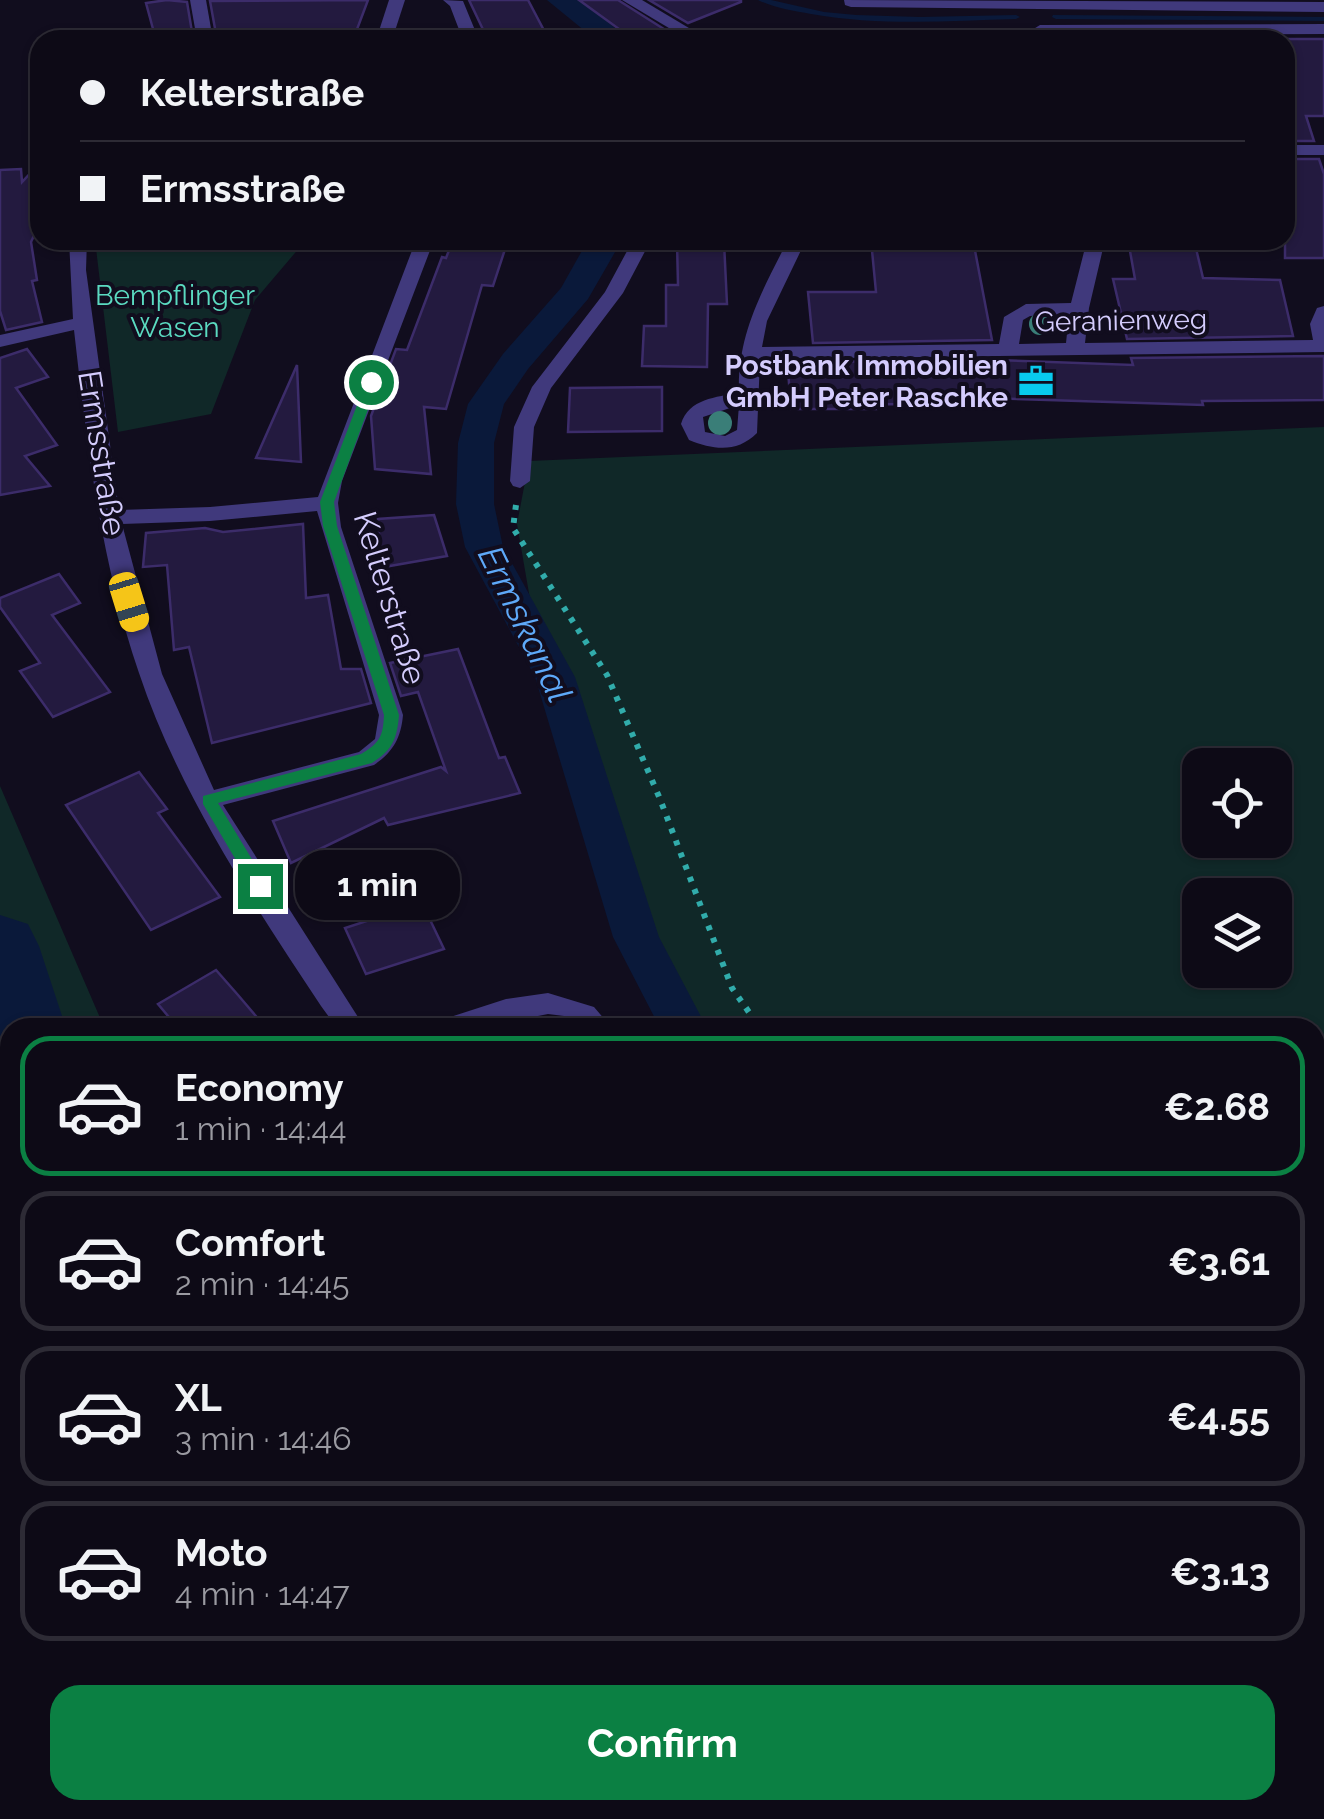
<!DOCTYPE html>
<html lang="en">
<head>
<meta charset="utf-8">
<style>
  body { margin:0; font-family:Raleway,sans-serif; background:#1b1823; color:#f1f3f6; height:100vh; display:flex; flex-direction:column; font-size:38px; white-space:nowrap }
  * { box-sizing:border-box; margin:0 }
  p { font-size:32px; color:#9a9aa1 }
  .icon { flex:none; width:55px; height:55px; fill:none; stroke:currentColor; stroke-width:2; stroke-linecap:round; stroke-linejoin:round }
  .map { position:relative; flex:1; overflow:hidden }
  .details { position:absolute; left:0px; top:1018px; width:1325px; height:802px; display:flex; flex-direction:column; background:#0d0a16; border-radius:30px 30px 0 0; box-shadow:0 2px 8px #0004,0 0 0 2px #2d2b35 }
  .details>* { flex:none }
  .hud { position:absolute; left:30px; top:30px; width:1265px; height:220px; border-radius:30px; box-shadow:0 2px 8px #0004,0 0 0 2px #2d2b35; display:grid; align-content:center; height:220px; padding:0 50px; background:#0d0a16 }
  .tools { position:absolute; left:1182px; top:748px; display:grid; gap:20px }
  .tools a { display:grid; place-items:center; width:110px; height:110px; border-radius:20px; background:#0d0a16; box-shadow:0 2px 8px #0004,0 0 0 2px #2d2b35; font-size:50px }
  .end { position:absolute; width:45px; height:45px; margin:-22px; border:12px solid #0b8043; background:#fff; box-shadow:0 0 0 5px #fff }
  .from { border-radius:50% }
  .bubble { position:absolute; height:70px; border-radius:30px; background:#0d0a16; box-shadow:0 2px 8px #0004,0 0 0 2px #2d2b35; font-size:32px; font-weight:700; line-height:70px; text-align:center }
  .car { position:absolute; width:30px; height:60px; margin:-30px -15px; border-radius:12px; box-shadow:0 0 8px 2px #0007; background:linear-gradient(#f5c518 24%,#345 0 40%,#f5c518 0 76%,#345 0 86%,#f5c518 0) }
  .hud b { display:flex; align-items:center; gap:35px; height:95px; font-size:38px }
  .hud b+b { border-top:2px solid #2d2b35 }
  .hud i { width:25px; height:25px; background:#f1f3f6 }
  ul { padding:18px 0 0; list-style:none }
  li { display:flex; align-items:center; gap:30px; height:140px; margin:0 20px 15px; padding:0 30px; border:5px solid #2d2b35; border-radius:30px }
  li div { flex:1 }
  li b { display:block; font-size:38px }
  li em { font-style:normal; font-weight:700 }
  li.active { border-color:#0b8043 }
  li>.icon { width:90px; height:90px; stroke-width:1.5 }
  .primary-button { display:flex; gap:20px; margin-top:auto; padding:20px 50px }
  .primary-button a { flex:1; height:115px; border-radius:30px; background:#0b8043; color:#fff; font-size:40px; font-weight:700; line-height:115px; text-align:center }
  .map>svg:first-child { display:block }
  .green { fill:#102828; fill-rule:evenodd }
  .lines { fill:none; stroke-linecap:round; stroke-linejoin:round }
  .stream { fill:#0a193a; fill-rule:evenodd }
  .canal { fill:#0a193a; fill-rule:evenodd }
  .river { fill:#0a193a; fill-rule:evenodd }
  .building { fill:#231a3f; stroke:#3c2c6a; stroke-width:2.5 }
  .path-far1 { stroke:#31acab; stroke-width:6; stroke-dasharray:5 8; stroke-linecap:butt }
  .path { stroke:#31acab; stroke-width:8; stroke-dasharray:6 9; stroke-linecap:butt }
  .minor { fill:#40397c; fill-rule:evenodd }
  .tree { fill:#3a7e78 }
  .route { fill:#0b8043 }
  .labels { text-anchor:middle; stroke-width:8; stroke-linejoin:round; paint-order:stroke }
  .far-park-label { font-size:28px; fill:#5bdac1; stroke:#110d1e }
  .far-street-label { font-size:28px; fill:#d4ccfd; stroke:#110d1e }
  .far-poi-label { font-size:28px; font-weight:bold; fill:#d4ccfd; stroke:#110d1e; text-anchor:end }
  .street-label { font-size:32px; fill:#d4ccfd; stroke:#110d1e }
  .water-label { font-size:35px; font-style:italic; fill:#5ea9f9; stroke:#110d1e }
</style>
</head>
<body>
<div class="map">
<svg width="1324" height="1819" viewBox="0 0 1324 1819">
  <rect width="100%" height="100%" fill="#110d1e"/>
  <g class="green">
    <polygon points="95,240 306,240 255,300 211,414 118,432"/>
    <path d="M1324 427V1093L1315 1095V1028L694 1027 543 674 517 524 529 461ZM1200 765H1275V840H1200ZM1200 895H1275V970H1200Z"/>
    <polygon points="0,786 104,1027 10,1028 10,1613 0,1561"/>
    <polygon points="48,1810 352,1810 358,1819 50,1819"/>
  </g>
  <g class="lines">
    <g class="stream">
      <path d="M758 0H771L824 12 856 15 920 17 1016 15 1020 17 1016 19C948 21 878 26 811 14 793 11 774 8 758 0Z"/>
      <polygon points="1053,15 1324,17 1324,21 1056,19 1052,17"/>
    </g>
    <g class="canal">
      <polygon points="547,0 580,0 630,40 596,40"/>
      <polygon points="588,240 622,240 588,299 528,369 504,404 494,443 494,504 503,547 575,677 659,937 707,1028 660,1028 613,937 535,677 465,547 456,504 458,443 468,404 503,354 561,288"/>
      <polygon points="981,1810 1042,1810 1046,1819 984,1819"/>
    </g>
    <g class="river">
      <polygon points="0,915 28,924 39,946 66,1028 10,1028 10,1055 0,1052"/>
      <polygon points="192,1810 301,1810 305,1819 195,1819"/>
    </g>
  </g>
  <g class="building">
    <polygon points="167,0 187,2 193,38 156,40 146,3"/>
    <polygon points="368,0 353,40 221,40 221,34 216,34 210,1"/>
    <polygon points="469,0 528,0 549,40 488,40"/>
    <polygon points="579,0 618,0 667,31 634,40"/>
    <polygon points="649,0 741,0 741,2 688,23"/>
    <polygon points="1285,39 1324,39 1324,116 1306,116 1314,141 1285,141"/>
    <polygon points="1285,159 1319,159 1324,174 1324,258 1285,258"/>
    <polygon points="40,163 40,223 31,242 37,280 32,281 42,322 6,330 0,311 0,170 21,169 22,182"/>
    <polygon points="453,240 508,240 493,286 482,285 446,409 424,407 431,474 375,469 371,416 396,349 407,350 442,257 446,258"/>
    <polygon points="871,240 973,240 992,340 813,343 808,292 876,292"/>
    <polygon points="1128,240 1194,240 1203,278 1280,280 1293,336 1127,339 1113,279 1135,279"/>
    <polygon points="677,242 724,242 727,304 708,304 707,367 642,366 644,326 666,326 666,285 678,285"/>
    <polygon points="27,349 48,377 16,388 57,445 25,456 50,486 0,495 0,358"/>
    <polygon points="1324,356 1324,400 1202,401 1203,405 983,398 984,405 875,404 876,409 791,409 788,370 816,370 815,362 996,360 1133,365 1131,358"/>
    <polygon points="297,365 301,462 256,458"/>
    <polygon points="662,387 662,431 568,432 570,388"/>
    <polygon points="434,515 447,556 384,567 376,534 379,534 378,519"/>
    <polygon points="303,524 306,598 328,595 341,669 361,669 371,703 212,743 189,647 174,650 167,565 143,567 146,533 205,528 223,532"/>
    <polygon points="59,574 80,603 52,615 110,692 53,717 20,671 40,663 0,607 0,598"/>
    <polygon points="458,649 499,758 505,757 520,793 388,825 384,818 291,863 273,821 441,767 446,771 418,692 401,696 390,663"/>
    <polygon points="139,772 167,809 158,813 220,897 151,930 66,805"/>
    <polygon points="422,903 444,949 366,974 345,928"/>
    <polygon points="216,970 238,995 266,1028 178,1028 158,1004"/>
  </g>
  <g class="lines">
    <polyline class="path-far1" points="516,505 513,528 607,675 660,799 732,988 760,1028"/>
    <polyline class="path" points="1107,1810 1112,1819"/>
    <g class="minor">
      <polygon points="190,0 206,0 213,40 197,40"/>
      <polygon points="389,0 405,0 392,40 376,40"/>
      <polygon points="443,0 463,1 479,40 463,40 450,6"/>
      <polygon points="622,0 642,0 709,40 689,40"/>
      <polygon points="844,0 1324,2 1324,12 851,7 845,5"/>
      <polygon points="1324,24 1324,34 1040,35 1032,30 1040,25"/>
      <rect x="1285" y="145" width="39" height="10"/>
      <path d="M69 240H87L86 270 119 510 210 507 318 497 416 240H434L342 481 338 503 341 527 403 715C401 738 393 752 374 765L223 805 365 1028H337L321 1006C253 904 178 790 139 673 101 562 87 446 74 330L0 347V335L73 319ZM317 511 379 715 375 739 359 752 214 790 162 674 122 524 210 521Z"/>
      <polygon points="633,240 651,240 623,293 551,388 534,427 530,481 520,488 513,486 510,481 514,427 532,387 605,292"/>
      <path d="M788 240H806L767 321 762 347 999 344 1004 317 1026 304 1071 303 1087 240H1105L1089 308 1085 343 1313 340 1310 324 1317 308 1324 306V352L760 359 757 433C737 453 714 450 689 440L681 424C689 398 716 398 739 392 737 335 762 291 788 240ZM1069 314 1066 343 1019 344 1023 320 1030 316ZM739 405 737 430 725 436 705 432 703 417Z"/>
      <polygon points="548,993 594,1007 612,1028 582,1028 564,1016 548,1014 478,1028 434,1028 438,1021 506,999"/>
      <polygon points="935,1810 969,1810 973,1819 939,1819"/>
    </g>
  </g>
  <g class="tree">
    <circle cx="1040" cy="324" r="11"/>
    <circle cx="720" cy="423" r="12"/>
  </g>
  <path class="route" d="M367 379 378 382 334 502 337 526 399 715C397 740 392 750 372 763L218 803 268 886 260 892 254 891 203 804V796L361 754C380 743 383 736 384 715L323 526 320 502Z"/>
  <defs>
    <symbol id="office-bare" viewBox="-9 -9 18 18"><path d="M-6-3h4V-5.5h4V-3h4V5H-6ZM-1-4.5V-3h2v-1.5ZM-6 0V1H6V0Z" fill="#08caed" stroke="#110d1e" stroke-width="2.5" paint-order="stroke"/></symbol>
  </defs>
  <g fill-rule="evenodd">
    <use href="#office-bare" x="1011" y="356" width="50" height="50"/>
  </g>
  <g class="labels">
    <g class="far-park-label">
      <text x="175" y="305">Bempflinger<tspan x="175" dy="32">Wasen</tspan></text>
    </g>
    <g class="far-street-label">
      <text transform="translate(1121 320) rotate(-1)" y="10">Geranienweg</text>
    </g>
    <g class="far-poi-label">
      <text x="1008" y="375">Postbank Immobilien<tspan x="1008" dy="32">GmbH Peter Raschke</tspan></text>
    </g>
    <g class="street-label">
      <text transform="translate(102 453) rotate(81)" y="11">Ermsstraße</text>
      <text transform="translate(390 598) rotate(73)" y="11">Kelterstraße</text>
    </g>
    <g class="water-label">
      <text transform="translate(525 624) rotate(64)" y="12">Ermskanal</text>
    </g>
  </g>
</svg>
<div class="tools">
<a><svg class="icon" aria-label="locate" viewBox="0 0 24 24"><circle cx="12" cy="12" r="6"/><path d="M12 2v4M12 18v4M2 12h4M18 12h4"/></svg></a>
<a><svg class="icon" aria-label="layers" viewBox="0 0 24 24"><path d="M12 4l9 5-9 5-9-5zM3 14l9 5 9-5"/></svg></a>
</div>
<i class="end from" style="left:371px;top:382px"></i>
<i class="end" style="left:260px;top:886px"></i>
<div class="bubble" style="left:295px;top:850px;width:165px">1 min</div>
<i class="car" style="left:129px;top:602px;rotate:163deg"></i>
<div class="hud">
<b><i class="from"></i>Kelterstraße</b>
<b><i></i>Ermsstraße</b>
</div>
<section class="details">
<ul>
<li class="active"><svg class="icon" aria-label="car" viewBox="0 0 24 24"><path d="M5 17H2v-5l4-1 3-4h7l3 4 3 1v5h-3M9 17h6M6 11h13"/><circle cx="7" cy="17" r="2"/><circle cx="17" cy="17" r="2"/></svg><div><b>Economy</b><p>1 min · 14:44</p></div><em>€2.68</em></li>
<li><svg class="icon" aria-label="car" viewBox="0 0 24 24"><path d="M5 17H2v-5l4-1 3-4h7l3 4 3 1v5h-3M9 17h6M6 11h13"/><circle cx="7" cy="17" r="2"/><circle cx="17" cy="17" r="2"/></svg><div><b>Comfort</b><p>2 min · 14:45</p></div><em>€3.61</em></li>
<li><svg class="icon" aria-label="car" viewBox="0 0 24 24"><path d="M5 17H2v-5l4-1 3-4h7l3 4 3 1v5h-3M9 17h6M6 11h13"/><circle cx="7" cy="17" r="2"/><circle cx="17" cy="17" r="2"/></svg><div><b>XL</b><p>3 min · 14:46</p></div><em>€4.55</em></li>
<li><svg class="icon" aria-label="car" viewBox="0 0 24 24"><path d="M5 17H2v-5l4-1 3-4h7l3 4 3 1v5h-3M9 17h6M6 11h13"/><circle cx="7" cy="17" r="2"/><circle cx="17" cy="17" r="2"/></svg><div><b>Moto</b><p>4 min · 14:47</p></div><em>€3.13</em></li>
</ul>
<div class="primary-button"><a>Confirm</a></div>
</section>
</div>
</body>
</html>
